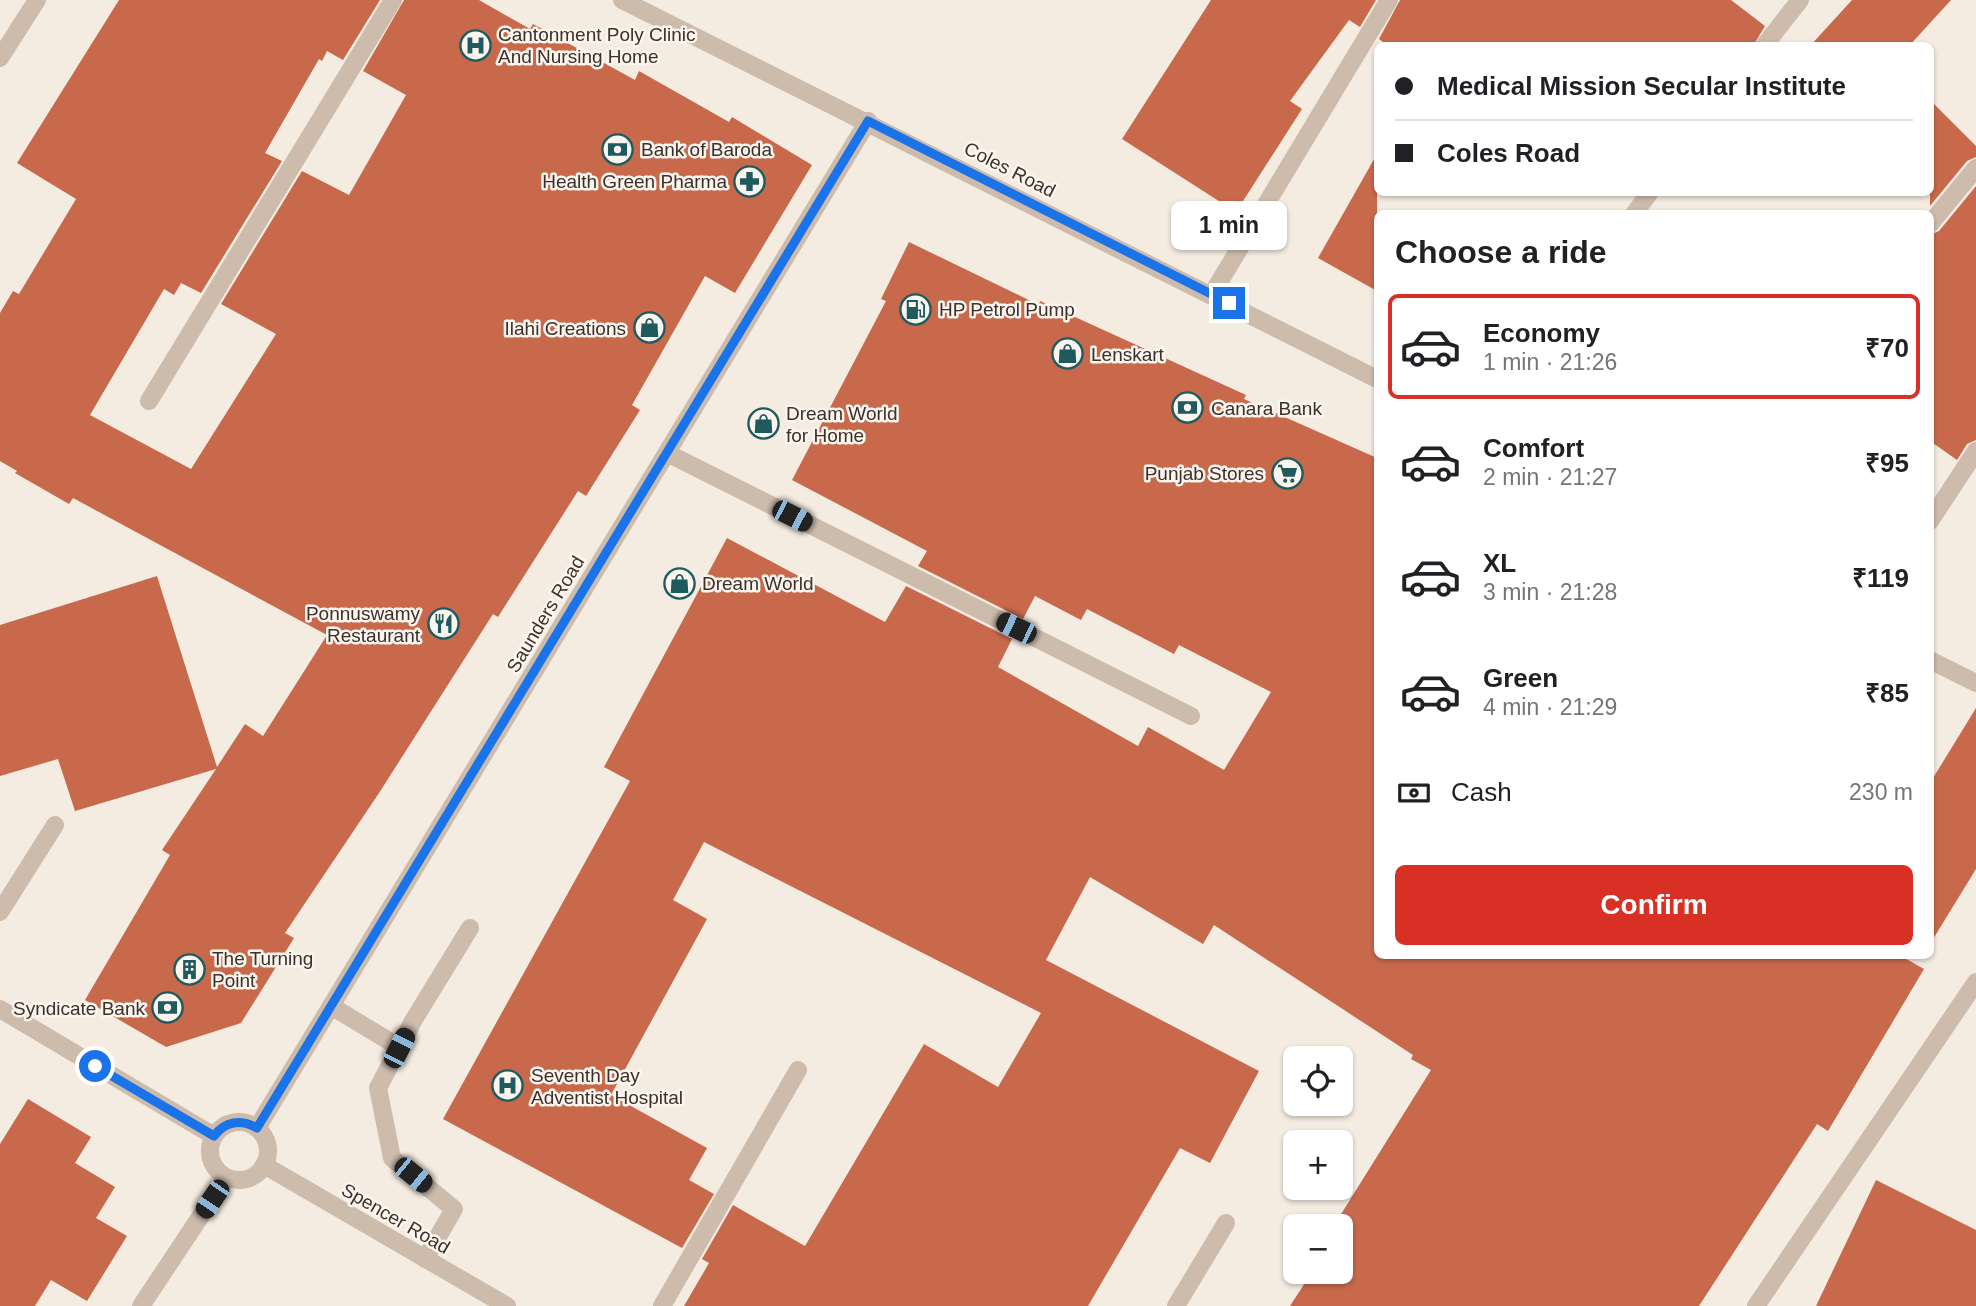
<!DOCTYPE html>
<html lang="en">
<head>
<meta charset="utf-8">
<style>
  body { margin:0; font-family:Helvetica,sans-serif; background:#f6f6f6; color:#202124; height:100vh; display:flex; flex-direction:column; font-size:26px; white-space:nowrap }
  * { box-sizing:border-box; margin:0 }
  p { font-size:23px; color:#757577 }
  .icon { flex:none; width:38px; height:38px; fill:none; stroke:currentColor; stroke-width:2; stroke-linecap:round; stroke-linejoin:round }
  .map { position:relative; flex:1; overflow:hidden }
  .panel { position:absolute; left:1374px; top:210px; width:560px; height:749px; display:flex; flex-direction:column; background:#fff; border-radius:10px; box-shadow:0 2px 5px #0004 }
  .panel>* { flex:none }
  .guide { position:absolute; left:1374px; top:42px; width:560px; height:154px; border-radius:10px; box-shadow:0 2px 5px #0004; display:grid; align-content:center; height:154px; padding:0 21px; background:#fff }
  .controls { position:absolute; left:1283px; top:1046px; display:grid; gap:14px }
  .controls a { display:grid; place-items:center; width:70px; height:70px; border-radius:10px; background:#fff; box-shadow:0 2px 5px #0004; font-size:35px }
  .end { position:absolute; width:32px; height:32px; margin:-16px; border:9px solid #1a73e8; background:#fff; box-shadow:0 0 0 4px #fff }
  .from { border-radius:50% }
  .bubble { position:absolute; height:49px; border-radius:10px; background:#fff; box-shadow:0 2px 5px #0004; font-size:23px; font-weight:600; line-height:49px; text-align:center }
  .car { position:absolute; width:21px; height:42px; margin:-21px -10px; border-radius:9px; box-shadow:0 0 5px 2px #0007; background:linear-gradient(#222 24%,#8ab4d8 0 40%,#222 0 76%,#8ab4d8 0 86%,#222 0) }
  .guide b { display:flex; align-items:center; gap:24px; height:66px; font-size:26px }
  .guide b+b { border-top:2px solid #e0e0e0 }
  .guide i { width:18px; height:18px; background:#202124 }
  ul { padding:0; list-style:none }
  li { display:flex; align-items:center; gap:21px; height:105px; margin:0 14px 10px; padding:0 7px; border:4px solid transparent; border-radius:10px }
  li div { flex:1 }
  li b { display:block; font-size:26px }
  li em { font-style:normal; font-weight:600 }
  li.on { border-color:#d93025 }
  li>.icon { width:63px; height:63px; stroke-width:1.5 }
  h2 { padding:0 21px; font-size:32px; line-height:84px }
  .pay { display:flex; align-items:center; gap:18px; height:77px; padding:0 21px; font-size:26px }
  .pay p { margin-inline-start:auto }
  .primary-button { display:flex; gap:14px; margin-top:auto; padding:14px 21px }
  .primary-button a { flex:1; height:80px; border-radius:10px; background:#d93025; color:#fff; font-size:28px; font-weight:600; line-height:80px; text-align:center }
  .map>svg:first-child { display:block }
  .building { fill:#c8694b }
  .lines { fill:none; stroke-linecap:round; stroke-linejoin:round }
  .service { stroke:#cdbbac; stroke-width:18 }
  .minor { stroke:#cdbbac; stroke-width:18 }
  .tertiary { stroke:#cdbbac; stroke-width:18 }
  .route { stroke:#1a73e8; stroke-width:9 }
  .labels { text-anchor:middle; stroke-width:5; stroke-linejoin:round; paint-order:stroke }
  .poi-label { font-size:19px; fill:#3b302b; stroke:#fbf5ee; text-anchor:start }
  .street-label { font-size:19px; fill:#3b302b; stroke:#fbf5ee }
</style>
</head>
<body>
<div class="map">
<svg width="1976" height="1306" viewBox="0 0 1976 1306">
  <rect width="100%" height="100%" fill="#f4ebe1"/>
  <g class="building">
    <polygon points="119,0 380,0 343,60 327,51 322,61 319,59 265,153 282,161 201,293 181,283 174,295 164,289 90,415 191,469 276,334 221,304 302,171 349,195 406,95 363,71 404,0 479,0 530,29 533,24 635,80 639,71 729,122 732,117 812,165 735,293 705,276 632,405 640,410 586,496 578,491 498,617 493,614 379,793 285,933 294,938 241,1023 166,1047 85,1000 170,855 162,850 216,769 75,811 58,759 0,776 0,625 157,576 217,767 245,724 263,736 327,635 73,498 69,504 15,473 17,471 0,461 0,313 13,291 19,294 76,199 17,163"/>
    <polygon points="1211,0 1376,0 1360,27 1349,20 1290,101 1302,109 1236,212 1122,139"/>
    <polygon points="1400,0 1731,0 1765,26 1753,46 1388,46 1379,39"/>
    <polygon points="1852,0 1951,0 1909,46 1810,46"/>
    <polygon points="1930,100 1976,146 1976,157 1967,161 1930,206"/>
    <polygon points="1377,154 1377,291 1318,258"/>
    <polygon points="1976,186 1976,440 1967,444 1957,460 1930,441 1930,235 1939,231"/>
    <polygon points="909,242 1039,305 1040,301 1246,395 1244,399 1377,458 1377,956 1901,956 1924,969 1828,1131 1817,1124 1699,1306 1290,1306 1312,1272 1340,1272 1341,1227 1333,1227 1431,1070 1411,1059 1413,1055 1214,925 1203,944 1090,877 1046,960 1259,1071 1210,1163 1180,1148 1088,1306 684,1306 709,1263 702,1259 733,1205 805,1246 924,1044 998,1087 1041,1013 704,842 673,900 707,919 611,1095 707,1148 689,1180 714,1194 682,1248 443,1119 630,781 604,767 727,538 885,622 906,586 1012,639 998,667 1138,746 1148,727 1224,770 1271,692 1179,645 1174,654 1087,609 1081,620 1035,596 1023,619 918,566 927,551 792,480 886,301 881,299"/>
    <polygon points="1976,708 1976,869 1930,944 1930,783"/>
    <polygon points="28,1099 91,1137 75,1163 115,1187 96,1218 127,1236 87,1301 51,1280 35,1306 0,1306 0,1144"/>
    <polygon points="1876,1180 1976,1230 1976,1306 1816,1306"/>
  </g>
  <g class="lines">
    <g class="service">
      <polyline points="0,58 37,0"/>
      <polyline points="1212,294 1389,0"/>
      <polyline points="0,912 55,825"/>
      <polyline points="331,1006 399,1047"/>
      <polyline points="425,1259 454,1209 392,1158 378,1088 413,1021 470,928"/>
      <polyline points="662,1306 798,1070"/>
    </g>
    <g class="minor">
      <polyline points="1764,46 1800,0"/>
      <polyline points="1634,214 1650,192"/>
      <polyline points="1930,224 1976,168"/>
      <polyline points="149,401 393,0"/>
      <polyline points="667,453 1191,716"/>
      <polyline points="1930,521 1976,451"/>
      <polyline points="0,1009 214,1136"/>
      <polyline points="264,1165 507,1306"/>
      <polyline points="1176,1306 1226,1223"/>
      <polyline points="1756,1306 1976,982"/>
    </g>
    <g class="tertiary">
      <polyline points="622,0 1377,379"/>
      <polyline points="1930,660 1976,683"/>
      <circle cx="239" cy="1151" r="29"/>
      <polyline points="257,1128 868,121"/>
      <polyline points="141,1306 226,1178"/>
    </g>
  </g>
  <g class="lines">
    <path class="route" d="M95 1066 214 1136C225 1121 241 1119 257 1128L868 121 1229 303"/>
  </g>
  <defs>
    <symbol id="hospital-ring" viewBox="-11 -11 22 22"><circle r="9.5" fill="#fbf5ee" stroke="#1f5a5e" stroke-width="1.5"/><path d="M-5-5h3v3.5h4V-5h3V5h-3V1.5h-4V5h-3Z" fill="#1f5a5e"/></symbol>
    <symbol id="bank-ring" viewBox="-11 -11 22 22"><circle r="9.5" fill="#fbf5ee" stroke="#1f5a5e" stroke-width="1.5"/><path d="M-6-4H6V4H-6ZM0-2.3a2.3 2.3 0 1 0 0 4.6a2.3 2.3 0 1 0 0-4.6Z" fill="#1f5a5e"/></symbol>
    <symbol id="pharmacy-ring" viewBox="-11 -11 22 22"><circle r="9.5" fill="#fbf5ee" stroke="#1f5a5e" stroke-width="1.5"/><path d="M-2-6h4v4h4v4h-4v4h-4v-4h-4v-4h4Z" fill="#1f5a5e"/></symbol>
    <symbol id="fuel-ring" viewBox="-11 -11 22 22"><circle r="9.5" fill="#fbf5ee" stroke="#1f5a5e" stroke-width="1.5"/><path d="M-5.5-6h7V0h2V4h1.3V-2.5L3-4.5l.8-.8L6-3V5H2.5V1h-1V6h-7ZM-4.2-4.7v3.2H.2V-4.7Z" fill="#1f5a5e"/></symbol>
    <symbol id="shop-ring" viewBox="-11 -11 22 22"><circle r="9.5" fill="#fbf5ee" stroke="#1f5a5e" stroke-width="1.5"/><path d="M-5-2.5h2.3a2.7 3.5 0 0 1 5.4 0H5L5.5 6h-11ZM-1.5-2.5h3a1.5 2.3 0 0 0-3 0Z" fill="#1f5a5e"/></symbol>
    <symbol id="supermarket-ring" viewBox="-11 -11 22 22"><circle r="9.5" fill="#fbf5ee" stroke="#1f5a5e" stroke-width="1.5"/><path d="M-6-5.5h2.5l.6 2H6L4.5 2H-2.5L-4.4-4H-6ZM-1.5 3.2a1.3 1.3 0 1 0 .1 0ZM3 3.2a1.3 1.3 0 1 0 .1 0Z" fill="#1f5a5e"/></symbol>
    <symbol id="restaurant-ring" viewBox="-11 -11 22 22"><circle r="9.5" fill="#fbf5ee" stroke="#1f5a5e" stroke-width="1.5"/><path d="M-5-6h1v4h1v-4h1v4h1v-4h1v5L-1.5 .5V6h-2V.5L-5-1ZM5-6V6H3V1.5H1.5Q1.5-4 5-6Z" fill="#1f5a5e"/></symbol>
    <symbol id="building-ring" viewBox="-11 -11 22 22"><circle r="9.5" fill="#fbf5ee" stroke="#1f5a5e" stroke-width="1.5"/><path d="M-4-6H4V6H1V3H-1V6H-4ZM-2.5-4.3h1.7v1.8h-1.7ZM.8-4.3h1.7v1.8H.8ZM-2.5-1h1.7V.8h-1.7ZM.8-1h1.7V.8H.8Z" fill="#1f5a5e"/></symbol>
  </defs>
  <g fill-rule="evenodd">
    <use href="#hospital-ring" x="458" y="28" width="35" height="35"/>
    <use href="#bank-ring" x="600" y="132" width="35" height="35"/>
    <use href="#pharmacy-ring" x="732" y="164" width="35" height="35"/>
    <use href="#fuel-ring" x="898" y="292" width="35" height="35"/>
    <use href="#shop-ring" x="632" y="310" width="35" height="35"/>
    <use href="#shop-ring" x="1050" y="336" width="35" height="35"/>
    <use href="#bank-ring" x="1170" y="390" width="35" height="35"/>
    <use href="#shop-ring" x="746" y="406" width="35" height="35"/>
    <use href="#supermarket-ring" x="1270" y="456" width="35" height="35"/>
    <use href="#shop-ring" x="662" y="566" width="35" height="35"/>
    <use href="#restaurant-ring" x="426" y="606" width="35" height="35"/>
    <use href="#building-ring" x="172" y="952" width="35" height="35"/>
    <use href="#bank-ring" x="150" y="990" width="35" height="35"/>
    <use href="#hospital-ring" x="490" y="1068" width="35" height="35"/>
  </g>
  <g class="labels">
    <g class="poi-label">
      <text x="498" y="41">Cantonment Poly Clinic<tspan x="498" dy="22">And Nursing Home</tspan></text>
      <text x="641" y="156">Bank of Baroda</text>
      <text x="727" y="188" text-anchor="end">Health Green Pharma</text>
      <text x="939" y="316">HP Petrol Pump</text>
      <text x="626" y="335" text-anchor="end">Ilahi Creations</text>
      <text x="1091" y="361">Lenskart</text>
      <text x="1211" y="415">Canara Bank</text>
      <text x="786" y="420">Dream World<tspan x="786" dy="22">for Home</tspan></text>
      <text x="1264" y="480" text-anchor="end">Punjab Stores</text>
      <text x="702" y="590">Dream World</text>
      <text x="420" y="620" text-anchor="end">Ponnuswamy<tspan x="420" dy="22">Restaurant</tspan></text>
      <text x="212" y="965">The Turning<tspan x="212" dy="22">Point</tspan></text>
      <text x="145" y="1015" text-anchor="end">Syndicate Bank</text>
      <text x="531" y="1082">Seventh Day<tspan x="531" dy="22">Adventist Hospital</tspan></text>
    </g>
    <g class="street-label">
      <text transform="translate(1010 169) rotate(27)" y="7">Coles Road</text>
      <text transform="translate(545 614) rotate(-59)" y="7">Saunders Road</text>
      <text transform="translate(396 1218) rotate(30)" y="7">Spencer Road</text>
    </g>
  </g>
</svg>
<div class="controls">
<a><svg class="icon" aria-label="locate" viewBox="0 0 24 24"><circle cx="12" cy="12" r="6"/><path d="M12 2v4M12 18v4M2 12h4M18 12h4"/></svg></a>
<a>+</a>
<a>−</a>
</div>
<i class="end from" style="left:95px;top:1066px"></i>
<i class="end" style="left:1229px;top:303px"></i>
<div class="bubble" style="left:1171px;top:201px;width:116px">1 min</div>
<i class="car" style="left:792px;top:516px;rotate:117deg"></i>
<i class="car" style="left:1016px;top:628px;rotate:296deg"></i>
<i class="car" style="left:399px;top:1048px;rotate:27deg"></i>
<i class="car" style="left:413px;top:1175px;rotate:129deg"></i>
<i class="car" style="left:212px;top:1199px;rotate:214deg"></i>
<div class="guide">
<b><i class="from"></i>Medical Mission Secular Institute</b>
<b><i></i>Coles Road</b>
</div>
<section class="panel">
<h2>Choose a ride</h2>
<ul>
<li class="on"><svg class="icon" aria-label="car" viewBox="0 0 24 24"><path d="M5 17H2v-5l4-1 3-4h7l3 4 3 1v5h-3M9 17h6M6 11h13"/><circle cx="7" cy="17" r="2"/><circle cx="17" cy="17" r="2"/></svg><div><b>Economy</b><p>1 min · 21:26</p></div><em>₹70</em></li>
<li><svg class="icon" aria-label="car" viewBox="0 0 24 24"><path d="M5 17H2v-5l4-1 3-4h7l3 4 3 1v5h-3M9 17h6M6 11h13"/><circle cx="7" cy="17" r="2"/><circle cx="17" cy="17" r="2"/></svg><div><b>Comfort</b><p>2 min · 21:27</p></div><em>₹95</em></li>
<li><svg class="icon" aria-label="car" viewBox="0 0 24 24"><path d="M5 17H2v-5l4-1 3-4h7l3 4 3 1v5h-3M9 17h6M6 11h13"/><circle cx="7" cy="17" r="2"/><circle cx="17" cy="17" r="2"/></svg><div><b>XL</b><p>3 min · 21:28</p></div><em>₹119</em></li>
<li><svg class="icon" aria-label="car" viewBox="0 0 24 24"><path d="M5 17H2v-5l4-1 3-4h7l3 4 3 1v5h-3M9 17h6M6 11h13"/><circle cx="7" cy="17" r="2"/><circle cx="17" cy="17" r="2"/></svg><div><b>Green</b><p>4 min · 21:29</p></div><em>₹85</em></li>
</ul>
<div class="pay"><svg class="icon" aria-label="cash" viewBox="0 0 24 24"><path d="M3 7h18v10H3z"/><circle cx="12" cy="12" r="2"/></svg>Cash<p>230 m</p></div>
<div class="primary-button"><a>Confirm</a></div>
</section>
</div>
</body>
</html>
